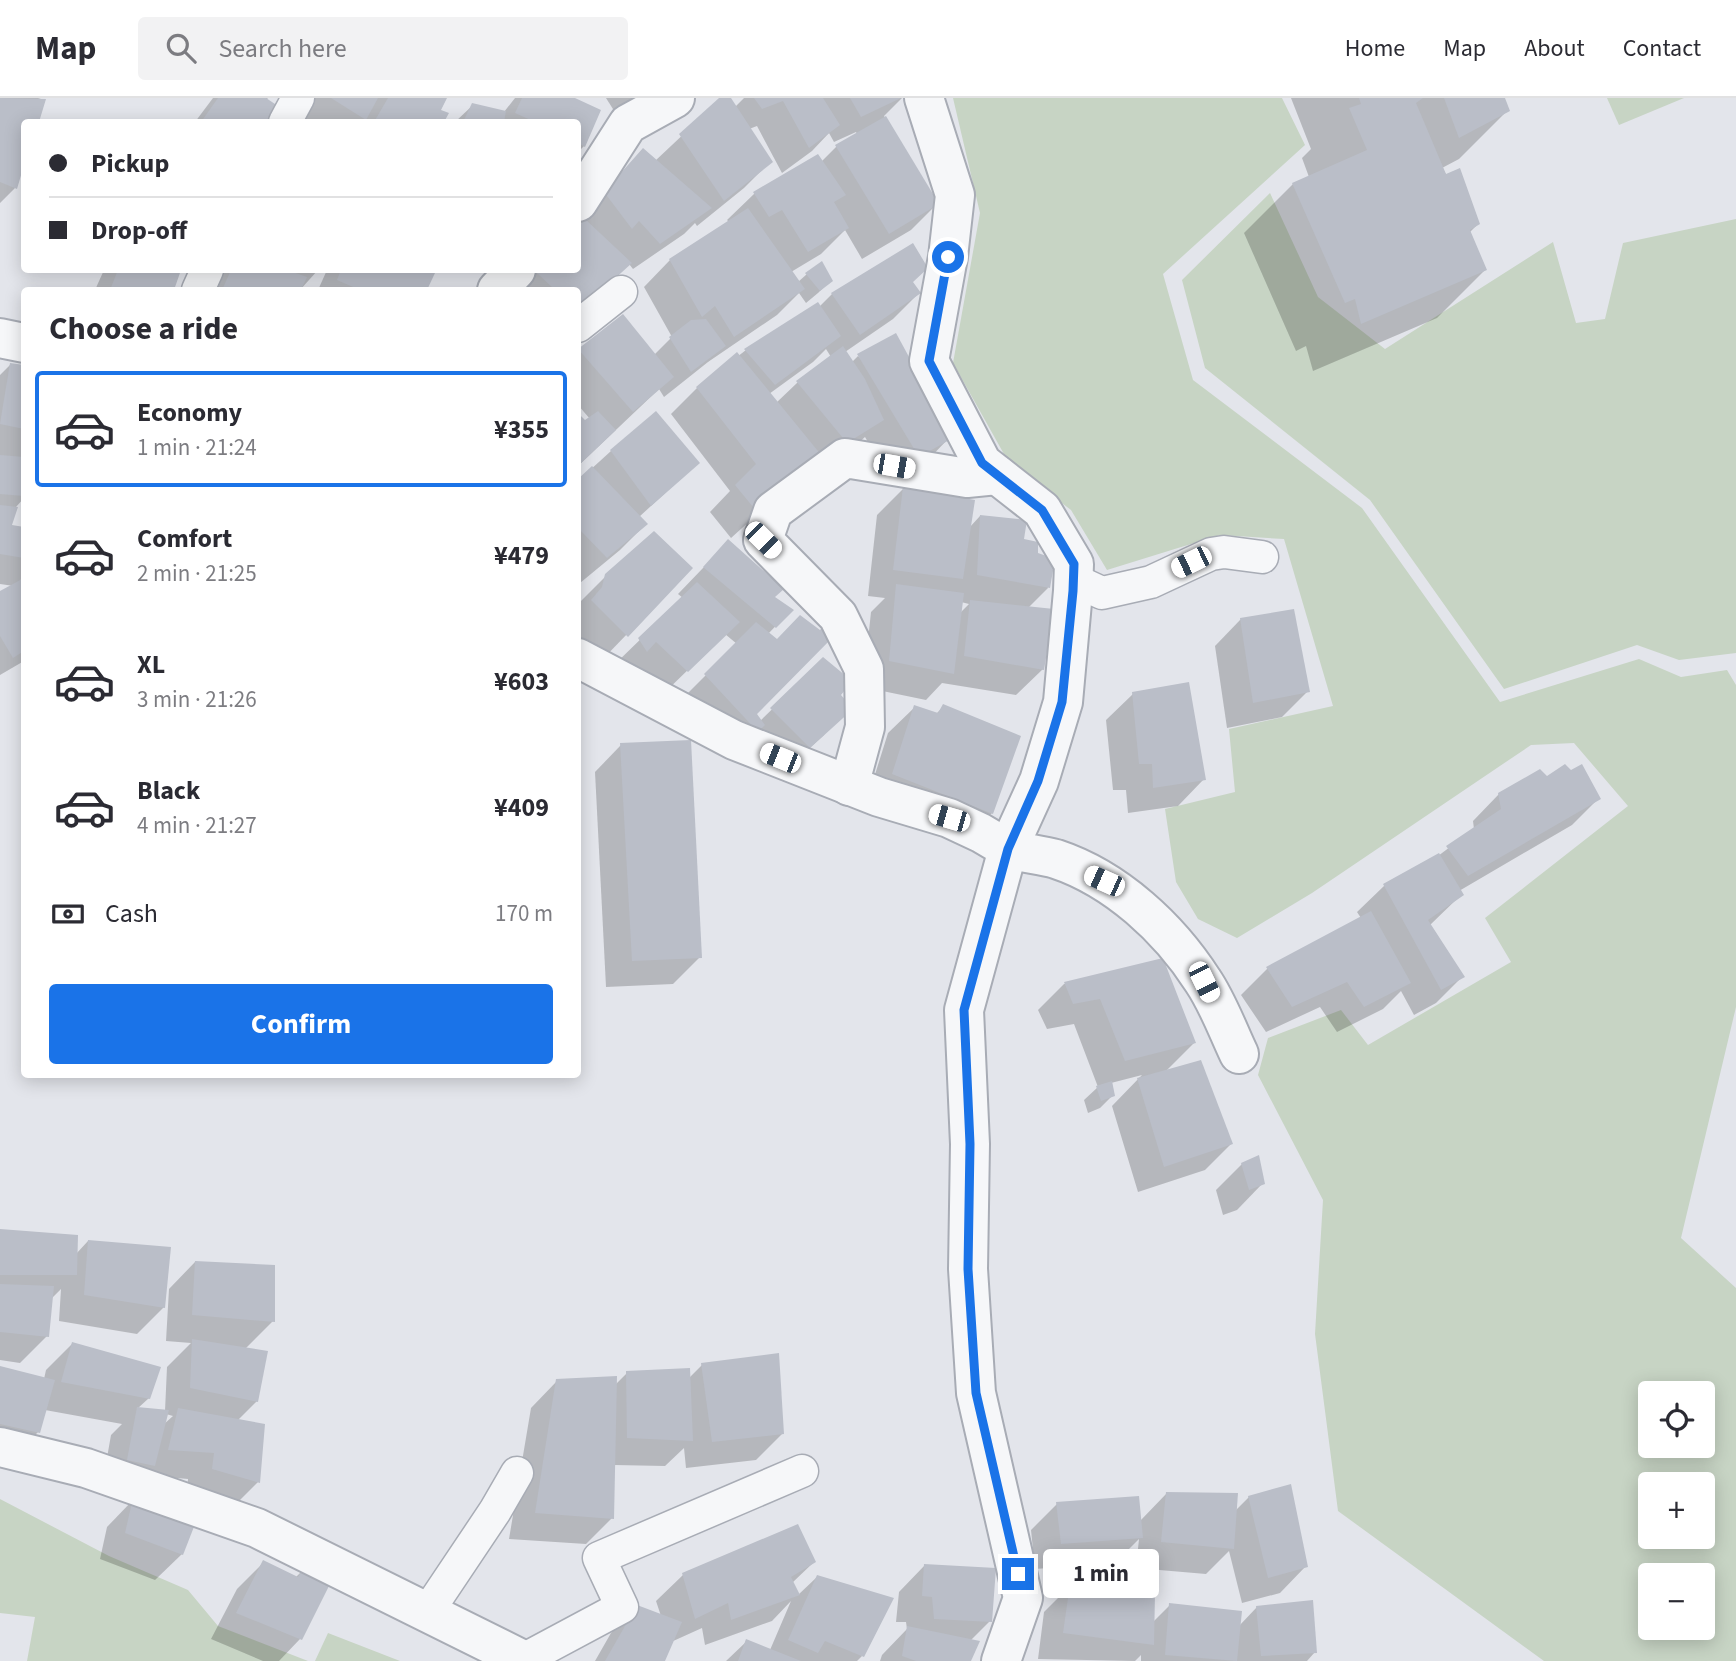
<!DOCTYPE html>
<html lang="en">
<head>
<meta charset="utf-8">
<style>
  body { margin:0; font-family:"Source Sans 3",sans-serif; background:#f2f2f3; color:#2b2b33; height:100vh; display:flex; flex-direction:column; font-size:26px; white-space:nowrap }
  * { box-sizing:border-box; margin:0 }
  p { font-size:23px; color:#7c7c81 }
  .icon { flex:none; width:38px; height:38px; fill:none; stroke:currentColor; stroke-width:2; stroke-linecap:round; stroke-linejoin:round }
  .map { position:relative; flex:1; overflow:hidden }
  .sheet { position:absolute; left:21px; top:189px; width:560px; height:791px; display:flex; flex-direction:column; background:#fff; border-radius:7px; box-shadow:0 4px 18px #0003 }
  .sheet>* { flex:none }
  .top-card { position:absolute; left:21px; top:21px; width:560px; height:154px; border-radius:7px; box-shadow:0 4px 18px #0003; display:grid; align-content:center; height:154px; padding:0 28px; background:#fff }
  .buttons { position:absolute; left:1638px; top:1283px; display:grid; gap:14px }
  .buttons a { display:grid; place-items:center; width:77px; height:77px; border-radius:7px; background:#fff; box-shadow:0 4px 18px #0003; font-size:35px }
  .end { position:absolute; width:32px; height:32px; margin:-16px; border:9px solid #1a73e8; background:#fff; box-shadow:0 0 0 4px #fff }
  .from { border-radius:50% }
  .bubble { position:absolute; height:49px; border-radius:7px; background:#fff; box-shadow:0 4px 18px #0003; font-size:23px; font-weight:700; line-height:49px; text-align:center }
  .car { position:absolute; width:21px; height:42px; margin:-21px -10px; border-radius:9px; box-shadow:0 0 5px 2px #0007; background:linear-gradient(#fff 24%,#345 0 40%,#fff 0 76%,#345 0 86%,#fff 0) }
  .top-card b { display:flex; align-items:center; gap:24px; height:66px; font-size:26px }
  .top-card b+b { border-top:2px solid #e1e1e2 }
  .top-card i { width:18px; height:18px; background:#2b2b33 }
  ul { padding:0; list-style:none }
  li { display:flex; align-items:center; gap:21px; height:116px; margin:0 14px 10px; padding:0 14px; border:4px solid transparent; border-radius:7px }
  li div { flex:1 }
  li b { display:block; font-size:26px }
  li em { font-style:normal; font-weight:700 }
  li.selected { border-color:#1a73e8 }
  li>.icon { width:63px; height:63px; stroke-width:1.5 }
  h2 { padding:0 28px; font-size:32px; line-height:84px }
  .pay { display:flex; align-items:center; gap:18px; height:77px; padding:0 28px; font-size:26px }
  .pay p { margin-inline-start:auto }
  .button { display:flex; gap:14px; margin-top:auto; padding:14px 28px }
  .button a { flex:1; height:80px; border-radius:7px; background:#1a73e8; color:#fff; font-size:28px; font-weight:700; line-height:80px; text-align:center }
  header { display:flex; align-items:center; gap:42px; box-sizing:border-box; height:98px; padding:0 35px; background:#fff; border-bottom:2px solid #e1e1e2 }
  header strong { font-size:33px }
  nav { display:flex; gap:38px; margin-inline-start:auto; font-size:24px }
  .search { width:490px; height:63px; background:#f2f2f3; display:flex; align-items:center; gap:18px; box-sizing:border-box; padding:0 24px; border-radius:7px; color:#7c7c81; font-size:26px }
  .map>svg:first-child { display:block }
  .green { fill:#c7d4c4; fill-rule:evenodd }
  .shadow { fill:#0003; fill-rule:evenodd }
  .building { fill:#babec8 }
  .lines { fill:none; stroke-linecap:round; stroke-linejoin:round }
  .service-casing { stroke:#a8acb5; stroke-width:35 }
  .minor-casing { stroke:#a8acb5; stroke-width:42 }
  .service { stroke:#f6f7f9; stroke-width:32 }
  .minor { stroke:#f6f7f9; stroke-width:38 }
  .route { stroke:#1a73e8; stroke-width:9 }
</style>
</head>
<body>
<header>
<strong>Map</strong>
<div class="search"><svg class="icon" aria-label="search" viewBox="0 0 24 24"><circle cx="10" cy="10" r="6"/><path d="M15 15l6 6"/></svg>Search here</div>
<nav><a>Home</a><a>Map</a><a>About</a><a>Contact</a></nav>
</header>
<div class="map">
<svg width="1736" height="1563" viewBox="0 0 1736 1563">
  <rect width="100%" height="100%" fill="#e3e5eb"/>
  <g class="green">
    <path d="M953 0H1282L1305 47 1163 176 1193 282 1362 410 1500 604 1639 561 1681 579 1727 572 1736 587V909L1681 1140 1736 1190V1563H1544L1338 1413 1315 1236 1323 1102 1258 977 1268 940 1341 912 1368 947 1511 864 1485 820 1628 708 1574 645 1531 647 1312 795 1237 840 1198 821 1176 784 1165 711 1235 694 1229 631 1333 608 1284 441 1220 437 1107 472 1071 412 1009 365 953 265 980 115ZM1650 1295H1703V1348H1650ZM1650 1386H1703V1438H1650ZM1650 1477H1703V1530H1650Z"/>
    <polygon points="1607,0 1684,0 1619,27"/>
    <polygon points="1270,95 1318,199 1385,251 1553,144 1576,225 1605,221 1623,145 1736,121 1736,555 1679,562 1637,547 1504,591 1370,402 1205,270 1182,182"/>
    <polygon points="0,1401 109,1458 188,1492 218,1528 308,1563 27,1563 35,1519 0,1515"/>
    <polygon points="328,1535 400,1563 315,1563"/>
  </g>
  <g class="shadow">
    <polygon points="0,0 38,0 44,2 37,24 24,24 24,61 15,90 0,105"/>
    <polygon points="213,0 268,0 266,2 279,11 269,24 195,24"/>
    <polygon points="311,0 445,0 439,13 446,16 442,24 364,24 366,20 361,24 303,24 298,22"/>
    <polygon points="515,0 571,0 599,13 584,48 578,54 578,24 455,24 473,7 504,14"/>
    <polygon points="606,0 648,0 618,19"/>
    <polygon points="722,0 729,0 735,9 744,0 902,0 884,18 937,106 911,132 862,161 845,132 821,156 791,174 798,184 807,176 831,182 818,195 806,205 799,195 777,217 708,264 664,299 659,291 578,368 578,317 585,324 590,321 578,307 578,252 622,218 654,257 672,239 644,189 670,162 729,124 727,122 754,96 817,58 821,64 836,49 857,36 856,34 834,44 829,35 812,53 782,75 757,28 749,31 770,64 744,90 697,128 695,125 684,136 633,171 629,166 578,215 578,192 521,192 539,172 578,172 578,131 582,126 579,121 643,52 655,63"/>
    <polygon points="1291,0 1503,0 1508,12 1459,61 1442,70 1478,126 1469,135 1485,172 1437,220 1313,273 1306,248 1296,253 1244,135 1293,86 1309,79 1302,60 1311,51"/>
    <polygon points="104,172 179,172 172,192 95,192"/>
    <polygon points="223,172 318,172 300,192 208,192 213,181"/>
    <polygon points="327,172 421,172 433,176 425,192 318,192"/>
    <path d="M912 185 919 195 893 221 845 254 852 264 858 258 950 339 924 366 892 385 865 339 855 348 793 384 731 440 710 414 730 393 671 316 697 290 746 252 819 209 832 196ZM826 251 831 259 797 285 776 305 769 296 813 264Z"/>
    <polygon points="10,267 24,269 24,400 16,409 10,429 24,431 24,478 18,485 24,482 24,563 0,577 0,495 14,488 0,486 0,277"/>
    <polygon points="611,353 698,365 639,419 646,426 620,452 580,485 578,483 578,383"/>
    <path d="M903 391 969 430 980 418 1022 442 1036 456 1048 490 1028 510 1043 571 1016 597 942 585 926 602 863 589 871 514 885 500 868 498 877 417ZM961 504 969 506 960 515Z"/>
    <polygon points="728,444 773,499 791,512 768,536 755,615 760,623 823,562 839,597 824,637 782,675 679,604 737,546 725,536 660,599 613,568 683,500 678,496"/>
    <polygon points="691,470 600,564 578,541 579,505 606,478"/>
    <polygon points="1241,521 1308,593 1282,619 1227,630 1215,548"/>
    <polygon points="1133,596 1204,681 1178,708 1128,715 1126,692 1113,692 1106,622"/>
    <polygon points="944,608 992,715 966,741 867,702 888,635 915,609 936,616"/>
    <polygon points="621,647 700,859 673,886 606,889 595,674"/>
    <polygon points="1547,680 1598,701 1572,727 1459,793 1461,797 1430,827 1462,879 1436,905 1414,917 1401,893 1383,911 1337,934 1320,909 1266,934 1241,897 1267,871 1361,820 1357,814 1384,788 1438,758 1474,731 1473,723 1499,696"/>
    <polygon points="1162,863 1194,945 1165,974 1231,1046 1205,1072 1138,1094 1112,1008 1142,977 1111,985 1113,997 1100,1010 1088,1015 1084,1002 1098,989 1074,926 1047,931 1038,912 1064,886"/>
    <polygon points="1242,1066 1263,1085 1237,1112 1223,1117 1216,1092"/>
    <polygon points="0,1133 76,1156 88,1143 164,1209 137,1236 59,1223 61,1191 51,1201 47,1238 20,1265 0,1262"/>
    <path d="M195 1164 273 1223 245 1251 257 1303 237 1323 258 1384 232 1410 187 1397 188 1381 143 1377 102 1388 111 1337 122 1326 45 1312 38 1334 12 1361 0 1358V1270L44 1281 46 1272 72 1246 149 1300 137 1311 165 1313 167 1269 191 1245 166 1243 169 1191ZM166 1316 173 1318 163 1327Z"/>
    <polygon points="702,1267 783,1335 756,1362 686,1370 684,1350 665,1368 614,1367 612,1420 586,1446 509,1441 531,1310 557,1283 615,1287 627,1275 688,1281"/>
    <polygon points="1167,1395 1235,1413 1249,1399 1306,1468 1280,1495 1242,1505 1229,1453 1206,1476 1136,1470 1139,1441 1115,1465 1035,1471 1031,1432 1057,1406 1140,1423"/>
    <polygon points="133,1402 182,1456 155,1482 100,1461 107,1429"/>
    <polygon points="814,1464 792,1485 798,1497 817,1479 862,1558 857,1563 726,1563 747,1543 770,1552 791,1503 772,1523 705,1547 702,1530 671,1544 663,1563 595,1563 611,1535 637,1509 661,1518 656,1503 683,1477"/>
    <polygon points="263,1465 295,1480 304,1471 300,1541 279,1563 263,1563 211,1541 237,1491"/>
    <polygon points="925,1467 990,1523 970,1543 969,1563 880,1563 882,1557 907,1531 906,1524 896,1524 899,1494"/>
    <polygon points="1070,1488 1153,1524 1170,1507 1239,1528 1257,1509 1315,1554 1307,1563 1141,1563 1141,1557 1135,1563 1038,1561 1044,1514"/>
  </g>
  <g class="building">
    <polygon points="0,0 46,1 39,24 24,24 24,67 17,91 0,84"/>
    <polygon points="218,0 266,0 281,10 271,24 201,24"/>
    <polygon points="331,0 378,0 366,22"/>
    <polygon points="388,0 447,0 441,12 449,15 444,24 374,24"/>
    <polygon points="522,0 575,0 601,12 585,49 578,45 578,24 535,24 515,15"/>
    <polygon points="719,0 731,0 773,64 724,103 679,36"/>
    <polygon points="754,0 823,0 840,27 809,50 783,3 762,11"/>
    <polygon points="850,0 901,0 861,19"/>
    <polygon points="1359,0 1423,0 1416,5 1446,76 1460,70 1480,126 1470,132 1487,172 1361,226 1355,201 1345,205 1292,85 1367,52 1349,10 1361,6"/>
    <polygon points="1444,0 1505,0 1510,13 1459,40"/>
    <polygon points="472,5 506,13 504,24 463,24"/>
    <polygon points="886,18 939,106 889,136 835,47"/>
    <polygon points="643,50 712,110 660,146 639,123 632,131 604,94"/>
    <polygon points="818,56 846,97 834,104 849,130 808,154 782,112 769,119 753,94"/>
    <polygon points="748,110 805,191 734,239 715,208 702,219 669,161"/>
    <polygon points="585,121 632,165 578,214 578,192 555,192 537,175 540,172 578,172 578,129"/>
    <polygon points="913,145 928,170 913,184 921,195 860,237 831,195"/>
    <polygon points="822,163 833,183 820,193 805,175"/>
    <polygon points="118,172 181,172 174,192 110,192"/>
    <polygon points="231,172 287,172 307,179 301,192 222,192"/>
    <polygon points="341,172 426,172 435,175 427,192 360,192 337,182"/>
    <polygon points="818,204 841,238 775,287 744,251"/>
    <polygon points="623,216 674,279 633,314 578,251"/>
    <polygon points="706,221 726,248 691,274 669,239 691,222"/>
    <polygon points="896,235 953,340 919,359 857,256"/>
    <polygon points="843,248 865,281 884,322 847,345 796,283"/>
    <polygon points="737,254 822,358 758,415 735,387 756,366 696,289"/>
    <polygon points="10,265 24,267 24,331 0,326"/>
    <polygon points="598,313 616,332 578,368 578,315 585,322"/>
    <polygon points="656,313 700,365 651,408 610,352"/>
    <polygon points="0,357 24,359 24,398 0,396"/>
    <polygon points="592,368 648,426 607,460 578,430 578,381"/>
    <polygon points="903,389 975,402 963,481 893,472"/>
    <polygon points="0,407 18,409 12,427 24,429 24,460 0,456"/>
    <polygon points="980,417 1027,422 1024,441 1038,444 1038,455 1055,461 1050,490 977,477"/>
    <polygon points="654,433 693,470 628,539 591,502 602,489 605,476"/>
    <polygon points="728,441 784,491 775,499 794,512 776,530 703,469"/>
    <polygon points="24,480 24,553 13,560 0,538 0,493"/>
    <polygon points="697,484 740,524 688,574 656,544 647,554 638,540"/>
    <polygon points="896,486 964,495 954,576 889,563"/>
    <polygon points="970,502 1054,511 1044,572 964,558"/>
    <polygon points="1294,511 1310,594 1253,605 1240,520"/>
    <polygon points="800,517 820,532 827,524 835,537 757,616 765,627 758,634 704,576 756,524 777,541"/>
    <polygon points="823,559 852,583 841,597 853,611 810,650 770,610"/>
    <polygon points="1189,584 1206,682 1153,690 1152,666 1139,666 1132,594"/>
    <polygon points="943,606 1021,638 993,716 892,676 914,607 938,615"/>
    <polygon points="691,642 702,860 632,863 620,645"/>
    <polygon points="1565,666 1571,672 1582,666 1601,701 1468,778 1446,748 1501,711 1498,695 1540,671 1547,678"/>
    <polygon points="1439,755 1464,797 1428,822 1465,879 1441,892 1383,786"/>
    <polygon points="1371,813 1411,885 1364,909 1347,884 1292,909 1266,869"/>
    <polygon points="1163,860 1196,945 1125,963 1100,901 1073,906 1064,884"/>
    <polygon points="1201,962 1233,1046 1164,1069 1137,980"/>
    <polygon points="1112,983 1115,998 1101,1003 1096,988"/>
    <polygon points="1259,1057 1265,1086 1249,1092 1241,1065"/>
    <polygon points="0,1131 78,1137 77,1177 0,1177"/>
    <polygon points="88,1142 171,1149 165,1210 84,1197"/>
    <polygon points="195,1163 275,1167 275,1224 192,1217"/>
    <polygon points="0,1186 54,1188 49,1239 0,1234"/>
    <polygon points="192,1241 268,1253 258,1304 190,1290"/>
    <polygon points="72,1244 161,1269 150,1301 61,1284"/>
    <polygon points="779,1255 784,1336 712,1344 701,1265"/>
    <polygon points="0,1268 55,1282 40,1335 0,1326"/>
    <polygon points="690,1270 693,1343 627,1340 626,1273"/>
    <polygon points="617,1278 614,1421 535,1415 556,1281"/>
    <polygon points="137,1309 169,1312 155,1368 127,1362"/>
    <polygon points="178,1310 265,1326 260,1385 212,1371 214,1355 168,1352"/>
    <polygon points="1291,1386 1308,1469 1268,1480 1248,1398"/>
    <polygon points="1166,1394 1238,1395 1234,1451 1161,1444"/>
    <polygon points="1139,1398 1143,1440 1061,1446 1056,1404"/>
    <polygon points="133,1400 197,1421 183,1457 125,1435"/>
    <polygon points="798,1426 816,1464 791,1479 800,1497 731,1522 728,1505 695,1521 682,1475"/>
    <polygon points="263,1462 298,1479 304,1469 331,1484 302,1542 236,1515"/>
    <polygon points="924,1466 996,1470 992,1524 934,1521 932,1499 922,1498"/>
    <polygon points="817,1477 894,1500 864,1559 825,1543 818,1555 788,1542"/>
    <polygon points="1070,1486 1155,1495 1154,1547 1063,1535"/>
    <polygon points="1313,1502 1317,1555 1261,1558 1256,1508"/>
    <polygon points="1169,1505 1242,1513 1237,1563 1165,1557"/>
    <polygon points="637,1507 682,1524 665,1563 605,1563"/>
    <polygon points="907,1528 980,1543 971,1563 916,1563 902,1558"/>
    <polygon points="746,1541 801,1563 738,1563"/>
  </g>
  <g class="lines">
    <defs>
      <g id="service">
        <polyline points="285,24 298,0"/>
        <polyline points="198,192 207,172"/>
        <polyline points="578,228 621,194"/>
        <polyline points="1074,482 1102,495 1151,484 1211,456 1224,454 1262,459"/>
        <polyline points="428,1513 495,1413 517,1375"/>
        <polyline points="521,1563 622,1509 599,1460 802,1373"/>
      </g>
      <g id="minor">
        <path d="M924 0 955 97 948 159 929 263 982 365 1042 412 1074 466 1073 493 1063 604 1039 683 1008 751C1023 755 1040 757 1056 761 1116 781 1169 830 1203 883 1218 905 1228 933 1239 956"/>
        <polyline points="578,104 628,26 675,0"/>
        <polyline points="497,192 516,172"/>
        <polyline points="0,240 24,245"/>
        <polyline points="578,560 734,642 879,699 949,720 981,735 1008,751 964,912 970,1046 968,1171 976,1295 1023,1500 1001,1563"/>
        <polyline points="849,688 865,629 864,571 838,518 763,442 773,413 845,360 967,380 997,377"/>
        <polyline points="0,1349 86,1370 257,1430 525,1563"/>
      </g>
    </defs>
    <use href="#service" class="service-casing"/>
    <use href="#minor" class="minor-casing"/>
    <use href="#service" class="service"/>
    <use href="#minor" class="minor"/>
  </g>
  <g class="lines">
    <polyline class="route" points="948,159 929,263 982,365 1042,412 1074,466 1073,493 1062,604 1038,683 1008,751 964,912 970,1046 968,1171 976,1295 1018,1476"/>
  </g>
</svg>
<div class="buttons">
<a><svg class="icon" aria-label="locate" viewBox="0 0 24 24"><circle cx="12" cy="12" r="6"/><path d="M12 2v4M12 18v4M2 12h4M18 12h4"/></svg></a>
<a>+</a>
<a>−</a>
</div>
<i class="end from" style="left:948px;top:159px"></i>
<i class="end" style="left:1018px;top:1476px"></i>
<div class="bubble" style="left:1043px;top:1451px;width:116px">1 min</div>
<i class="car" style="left:894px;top:368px;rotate:100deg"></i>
<i class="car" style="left:763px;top:442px;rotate:135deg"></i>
<i class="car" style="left:1191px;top:464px;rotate:244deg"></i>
<i class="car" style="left:780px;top:660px;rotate:292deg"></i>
<i class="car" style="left:949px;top:720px;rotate:286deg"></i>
<i class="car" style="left:1104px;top:783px;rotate:294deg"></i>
<i class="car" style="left:1204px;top:884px;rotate:154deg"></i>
<div class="top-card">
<b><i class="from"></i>Pickup</b>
<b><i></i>Drop-off</b>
</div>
<section class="sheet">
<h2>Choose a ride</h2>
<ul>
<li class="selected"><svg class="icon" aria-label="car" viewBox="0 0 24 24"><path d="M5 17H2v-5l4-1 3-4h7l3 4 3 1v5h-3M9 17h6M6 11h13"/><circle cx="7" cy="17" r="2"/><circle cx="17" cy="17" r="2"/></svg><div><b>Economy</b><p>1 min · 21:24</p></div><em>¥355</em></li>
<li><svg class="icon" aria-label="car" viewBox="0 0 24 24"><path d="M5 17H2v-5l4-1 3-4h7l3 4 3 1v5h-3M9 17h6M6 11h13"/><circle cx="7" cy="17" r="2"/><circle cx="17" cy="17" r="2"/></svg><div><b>Comfort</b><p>2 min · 21:25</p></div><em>¥479</em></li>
<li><svg class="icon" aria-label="car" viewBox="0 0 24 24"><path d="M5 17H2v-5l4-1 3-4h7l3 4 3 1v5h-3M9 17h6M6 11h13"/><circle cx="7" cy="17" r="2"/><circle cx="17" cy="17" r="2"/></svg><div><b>XL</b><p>3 min · 21:26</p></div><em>¥603</em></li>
<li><svg class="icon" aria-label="car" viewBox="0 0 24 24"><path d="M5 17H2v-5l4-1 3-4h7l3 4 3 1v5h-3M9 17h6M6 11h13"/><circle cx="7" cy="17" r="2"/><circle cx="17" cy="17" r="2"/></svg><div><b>Black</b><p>4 min · 21:27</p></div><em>¥409</em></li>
</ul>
<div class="pay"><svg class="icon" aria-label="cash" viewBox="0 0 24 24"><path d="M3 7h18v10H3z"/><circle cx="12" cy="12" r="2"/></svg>Cash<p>170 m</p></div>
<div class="button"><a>Confirm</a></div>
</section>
</div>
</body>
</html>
